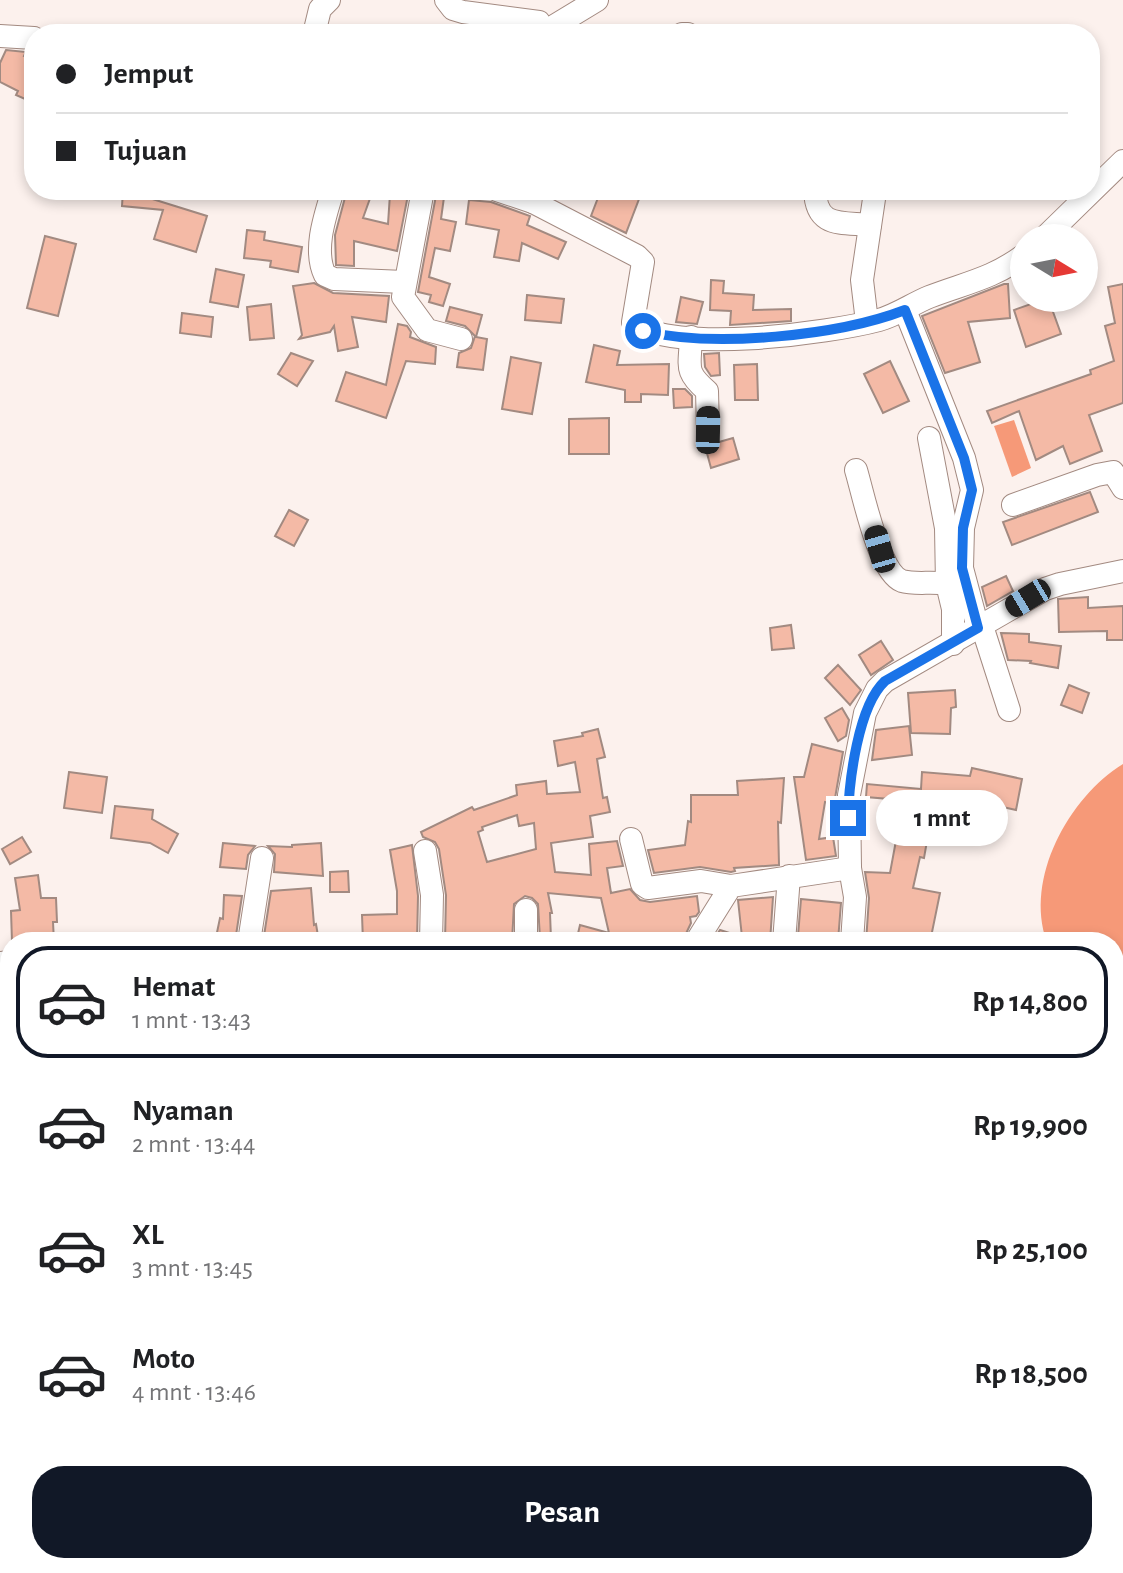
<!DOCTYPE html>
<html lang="id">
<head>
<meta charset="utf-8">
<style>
  body { margin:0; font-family:"Alegreya Sans",sans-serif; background:#f2f2f2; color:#202124; height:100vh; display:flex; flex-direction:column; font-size:30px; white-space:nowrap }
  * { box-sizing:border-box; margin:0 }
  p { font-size:26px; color:#757577 }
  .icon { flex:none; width:44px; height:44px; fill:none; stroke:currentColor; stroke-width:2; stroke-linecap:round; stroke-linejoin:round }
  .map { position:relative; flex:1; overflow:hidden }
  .panel { position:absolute; left:0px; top:932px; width:1124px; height:642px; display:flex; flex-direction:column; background:#fff; border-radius:32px 32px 0 0; box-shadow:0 4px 12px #0003 }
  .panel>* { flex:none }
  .top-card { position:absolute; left:24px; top:24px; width:1076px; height:176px; border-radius:32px; box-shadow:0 4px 12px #0003; display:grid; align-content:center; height:176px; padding:0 32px; background:#fff }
  .needle { width:52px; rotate:100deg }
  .tools { position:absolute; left:1010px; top:224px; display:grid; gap:16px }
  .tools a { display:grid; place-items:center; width:88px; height:88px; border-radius:50%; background:#fff; box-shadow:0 4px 12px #0003; font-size:40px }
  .end { position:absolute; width:36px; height:36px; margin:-18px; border:10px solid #1a73e8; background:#fff; box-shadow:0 0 0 4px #fff }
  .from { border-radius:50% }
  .bubble { position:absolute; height:56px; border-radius:28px; background:#fff; box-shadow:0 4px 12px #0003; font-size:26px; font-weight:600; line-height:56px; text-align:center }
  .car { position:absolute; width:24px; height:48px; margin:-24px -12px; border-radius:10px; box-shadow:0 0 6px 2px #0007; background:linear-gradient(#222 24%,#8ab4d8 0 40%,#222 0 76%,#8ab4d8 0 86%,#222 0) }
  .top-card b { display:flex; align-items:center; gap:28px; height:76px; font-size:30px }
  .top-card b+b { border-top:2px solid #e0e0e0 }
  .top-card i { width:20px; height:20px; background:#202124 }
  ul { padding:14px 0 0; list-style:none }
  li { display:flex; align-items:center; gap:24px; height:112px; margin:0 16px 12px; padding:0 16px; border:4px solid transparent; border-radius:32px }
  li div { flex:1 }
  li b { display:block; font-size:30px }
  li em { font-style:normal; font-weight:600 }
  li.active { border-color:#111827 }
  li>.icon { width:72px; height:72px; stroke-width:1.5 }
  .primary-button { display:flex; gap:16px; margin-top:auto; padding:16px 32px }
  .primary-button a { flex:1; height:92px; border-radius:32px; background:#111827; color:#fff; font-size:32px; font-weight:600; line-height:92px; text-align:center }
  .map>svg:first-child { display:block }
  .water { fill:#f69978 }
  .building { fill:#f4baa6; stroke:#a28a81; stroke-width:2; fill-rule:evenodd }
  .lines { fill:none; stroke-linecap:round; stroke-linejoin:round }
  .minor-casing { stroke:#a38a81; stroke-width:24 }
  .minor { stroke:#fff; stroke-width:22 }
  .route { stroke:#1a73e8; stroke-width:10 }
</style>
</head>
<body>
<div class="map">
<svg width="1123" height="1573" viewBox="0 0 1123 1573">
  <rect width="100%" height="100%" fill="#fcf1ed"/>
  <g class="water">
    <polygon points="1014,420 1031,468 1012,477 994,426"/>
    <path d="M1123 764V984L1114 982V942H1047C1024 879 1069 797 1123 764Z"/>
    <polygon points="1114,1324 1123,1325 1123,1431 1114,1428"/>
    <polygon points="10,1380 10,1442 0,1435 0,1381"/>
  </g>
  <g class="building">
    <polygon points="6,50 26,52 24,56 34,61 34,103 16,95 18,91 0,82 0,63"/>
    <polygon points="123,190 147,190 146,197 207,216 196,252 154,239 163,210 122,206"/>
    <polygon points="347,190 373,190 363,218 388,224 390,194 408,195 397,251 354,241 354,266 336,265 335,235"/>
    <polygon points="437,190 445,190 441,219 456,222 450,251 435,248 429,277 450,284 443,306 429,302 431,295 418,292"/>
    <polygon points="601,190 615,190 639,199 626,233 591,216"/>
    <polygon points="469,200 491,202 530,216 527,225 566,242 558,259 522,243 519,261 494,257 499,230 466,224"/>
    <polygon points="247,230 265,232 264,240 302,247 298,272 270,267 271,261 244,258"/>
    <polygon points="45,236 76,244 58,316 27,308"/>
    <polygon points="216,269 244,275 238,307 210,302"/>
    <polygon points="711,280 724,281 723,293 754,295 753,310 791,309 791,321 730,325 731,311 710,310"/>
    <polygon points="314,283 333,293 389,296 386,322 352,317 358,347 338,351 334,326 330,332 299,339 302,335 293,286"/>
    <polygon points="1004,284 1008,284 1010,318 968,322 980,362 945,373 922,316"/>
    <polygon points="1123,284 1123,403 1089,415 1102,451 1070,464 1063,446 1036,460 1019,411 992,423 987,411 1091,374 1090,370 1114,361 1105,326 1115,323 1108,287"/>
    <polygon points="527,295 564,299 561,323 525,320"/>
    <polygon points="681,297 703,302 697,324 676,322"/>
    <polygon points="1048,298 1061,334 1026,347 1014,310"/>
    <polygon points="271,304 274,338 250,340 247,307"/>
    <polygon points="450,307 482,315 476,337 487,339 483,370 457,367 459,353 471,348 475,336 465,326 446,321"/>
    <polygon points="182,313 213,317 211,337 180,333"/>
    <polygon points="398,324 407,326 411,332 410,337 436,347 435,364 406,361 386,418 336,401 346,372 386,385"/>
    <polygon points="594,345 620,351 617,365 669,364 668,395 641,394 641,402 625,402 625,390 586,382"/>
    <polygon points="291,353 313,361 297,386 278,374"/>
    <polygon points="719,353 720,375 711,376 705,367 704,354"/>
    <polygon points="511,357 541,363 532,414 502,409"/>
    <polygon points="890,361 909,401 883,413 864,374"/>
    <polygon points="757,364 758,400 735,400 734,365"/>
    <polygon points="673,389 685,389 692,396 692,407 674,408"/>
    <polygon points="609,418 609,454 569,454 569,419"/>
    <polygon points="733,438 739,459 711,468 705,446"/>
    <polygon points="1090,492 1098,512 1012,545 1003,522"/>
    <polygon points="289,510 308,520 294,546 275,536"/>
    <polygon points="1006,576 1013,591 987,606 982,587"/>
    <polygon points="1088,597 1088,608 1123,606 1123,640 1107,640 1107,631 1059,632 1058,599"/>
    <polygon points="791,625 794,648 772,650 770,628"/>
    <polygon points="1001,633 1029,634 1029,642 1061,646 1058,668 1030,663 1031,661 1008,660"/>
    <polygon points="881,641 893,660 871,675 859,655"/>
    <polygon points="838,665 861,690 850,705 825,678"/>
    <polygon points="1069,685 1089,693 1082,713 1061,705"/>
    <polygon points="955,690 956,707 951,708 950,734 911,733 908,693"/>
    <polygon points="842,708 849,720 846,736 838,741 825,718"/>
    <polygon points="909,726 912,755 872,760 876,730"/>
    <path d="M598 729 605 757 597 759 603 798 607 797 610 812 590 816 593 837 551 843 555 872 591 875 589 844 617 841 623 866 607 868 611 893 630 889 640 900 650 902 697 896 699 912 696 916 690 917 691 923 682 942H576L580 925 609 933 601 898 548 893 552 913H550L551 939H540L538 904 532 898 525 896 514 904 512 942H445L446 895 439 849 435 842 423 837 421 832 472 807 474 810 517 795 516 785 546 781 547 794 580 792 575 762 558 766 554 741 583 736 582 733ZM517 815 519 826 534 823 536 849 487 862 478 832 483 830 482 827Z"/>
    <polygon points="812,744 843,752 834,804 825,802 819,839 833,837 836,856 806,860 794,777 804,777"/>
    <polygon points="972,768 1022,779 1016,810 950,795 949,804 866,797 867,784 921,789 922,772 970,776"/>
    <polygon points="69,772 107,777 102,813 64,808"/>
    <polygon points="784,778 781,823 778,822 779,865 734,868 735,871 731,872 700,867 654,873 648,850 685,845 688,821 691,822 691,795 738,795 737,781"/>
    <polygon points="115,806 153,810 152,819 178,834 168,853 150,843 111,838"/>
    <polygon points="900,819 930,824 924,858 920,857 913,888 940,893 930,942 887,938 886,942 866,942 869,898 865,872 890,873"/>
    <polygon points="22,837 31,852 10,864 2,849"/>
    <polygon points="223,843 255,846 248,855 246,869 220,867"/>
    <polygon points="321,843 323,876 274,872 275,854 268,846 292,847 292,845"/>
    <polygon points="412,845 418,896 417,942 363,942 362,915 397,914 397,891 390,850"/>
    <polygon points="348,871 349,892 330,892 330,872"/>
    <polygon points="38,875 41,898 56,898 57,922 53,922 54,942 12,942 11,911 20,910 15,878"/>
    <polygon points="311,888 314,925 316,924 319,942 263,942 271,891"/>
    <polygon points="224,895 242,896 235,942 215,942 220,918 223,919"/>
    <polygon points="773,897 770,942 712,942 720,930 742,937 738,900"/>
    <polygon points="801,899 841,903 838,941 798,936"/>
  </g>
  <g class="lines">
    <defs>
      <g id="minor">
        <polyline points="446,0 453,9 463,12 539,22"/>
        <polyline points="314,34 320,9 329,0"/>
        <polyline points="541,34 597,0"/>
        <polyline points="682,34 688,34"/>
        <polyline points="0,36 34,38"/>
        <path d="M333 190C325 216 313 250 325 275L334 279 404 282"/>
        <polyline points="423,190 403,297 427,330 461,339"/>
        <polyline points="497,190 533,202"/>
        <path d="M530 190 533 202 637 256 643 262 633 322C671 355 830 333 879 320 897 315 912 304 929 297 965 283 992 279 1024 255"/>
        <path d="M815 190C816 228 840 222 870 225"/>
        <polyline points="1044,238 1123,161"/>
        <polyline points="905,310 964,458 972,490 963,528 962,568 978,628"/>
        <polyline points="867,322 862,280 874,199"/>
        <path d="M691 337C690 367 684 371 707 391L708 430"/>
        <polyline points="929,438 946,528 947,584"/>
        <path d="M856 470C863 493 879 573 902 581 915 585 933 581 947 584L953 609V644"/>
        <polyline points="1013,505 1097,475 1113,472 1123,488"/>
        <polyline points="982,626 1009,710"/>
        <polyline points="631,839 642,884 648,888 701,881 731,886"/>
        <polyline points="425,851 432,895 431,942"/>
        <polyline points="249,942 262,858"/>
        <polyline points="526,942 526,910"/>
        <polyline points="696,942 731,886 850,868"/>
        <polyline points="784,942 789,876"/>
        <polyline points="852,942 855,897 850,868 849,795 865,713 877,689 885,681 1045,589 1060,584 1123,571"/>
        <polyline points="0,963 10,962"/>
        <polyline points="0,1153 10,1155"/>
        <polyline points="1114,1196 1123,1197"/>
        <polyline points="598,1573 602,1564"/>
        <polyline points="1050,1573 1051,1571"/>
      </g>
    </defs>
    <use href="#minor" class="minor-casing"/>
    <use href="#minor" class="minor"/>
  </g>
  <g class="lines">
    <path class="route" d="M643 331C715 348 837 336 905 310L964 458 972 490 963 528 962 568 978 628 885 681C858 706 849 781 848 818"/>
  </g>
</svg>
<div class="tools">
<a><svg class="needle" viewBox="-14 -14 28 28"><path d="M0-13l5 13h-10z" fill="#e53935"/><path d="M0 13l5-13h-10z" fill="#757577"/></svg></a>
</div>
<i class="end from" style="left:643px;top:331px"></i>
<i class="end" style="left:848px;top:818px"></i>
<div class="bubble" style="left:876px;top:790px;width:132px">1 mnt</div>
<i class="car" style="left:708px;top:430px;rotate:1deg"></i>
<i class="car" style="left:880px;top:549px;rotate:344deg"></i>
<i class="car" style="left:1028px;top:598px;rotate:239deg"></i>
<div class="top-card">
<b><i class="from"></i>Jemput</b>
<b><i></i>Tujuan</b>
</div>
<section class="panel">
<ul>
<li class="active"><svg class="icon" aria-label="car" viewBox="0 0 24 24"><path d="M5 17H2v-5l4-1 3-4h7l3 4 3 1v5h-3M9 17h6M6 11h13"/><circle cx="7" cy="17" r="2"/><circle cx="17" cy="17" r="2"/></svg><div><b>Hemat</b><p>1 mnt · 13:43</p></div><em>Rp 14,800</em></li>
<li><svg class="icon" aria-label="car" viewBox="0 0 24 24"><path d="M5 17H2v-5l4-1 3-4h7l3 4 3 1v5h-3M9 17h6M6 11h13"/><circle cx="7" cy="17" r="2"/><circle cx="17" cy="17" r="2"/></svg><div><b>Nyaman</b><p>2 mnt · 13:44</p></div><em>Rp 19,900</em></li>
<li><svg class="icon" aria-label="car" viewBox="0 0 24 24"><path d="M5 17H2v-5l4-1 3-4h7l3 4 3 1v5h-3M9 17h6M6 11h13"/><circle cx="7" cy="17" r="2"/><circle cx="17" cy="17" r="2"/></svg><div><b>XL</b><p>3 mnt · 13:45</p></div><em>Rp 25,100</em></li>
<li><svg class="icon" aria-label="car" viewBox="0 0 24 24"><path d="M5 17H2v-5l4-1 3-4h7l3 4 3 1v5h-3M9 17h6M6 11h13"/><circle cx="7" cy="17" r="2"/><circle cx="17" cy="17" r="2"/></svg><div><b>Moto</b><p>4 mnt · 13:46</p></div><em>Rp 18,500</em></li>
</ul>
<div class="primary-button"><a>Pesan</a></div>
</section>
</div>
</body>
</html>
